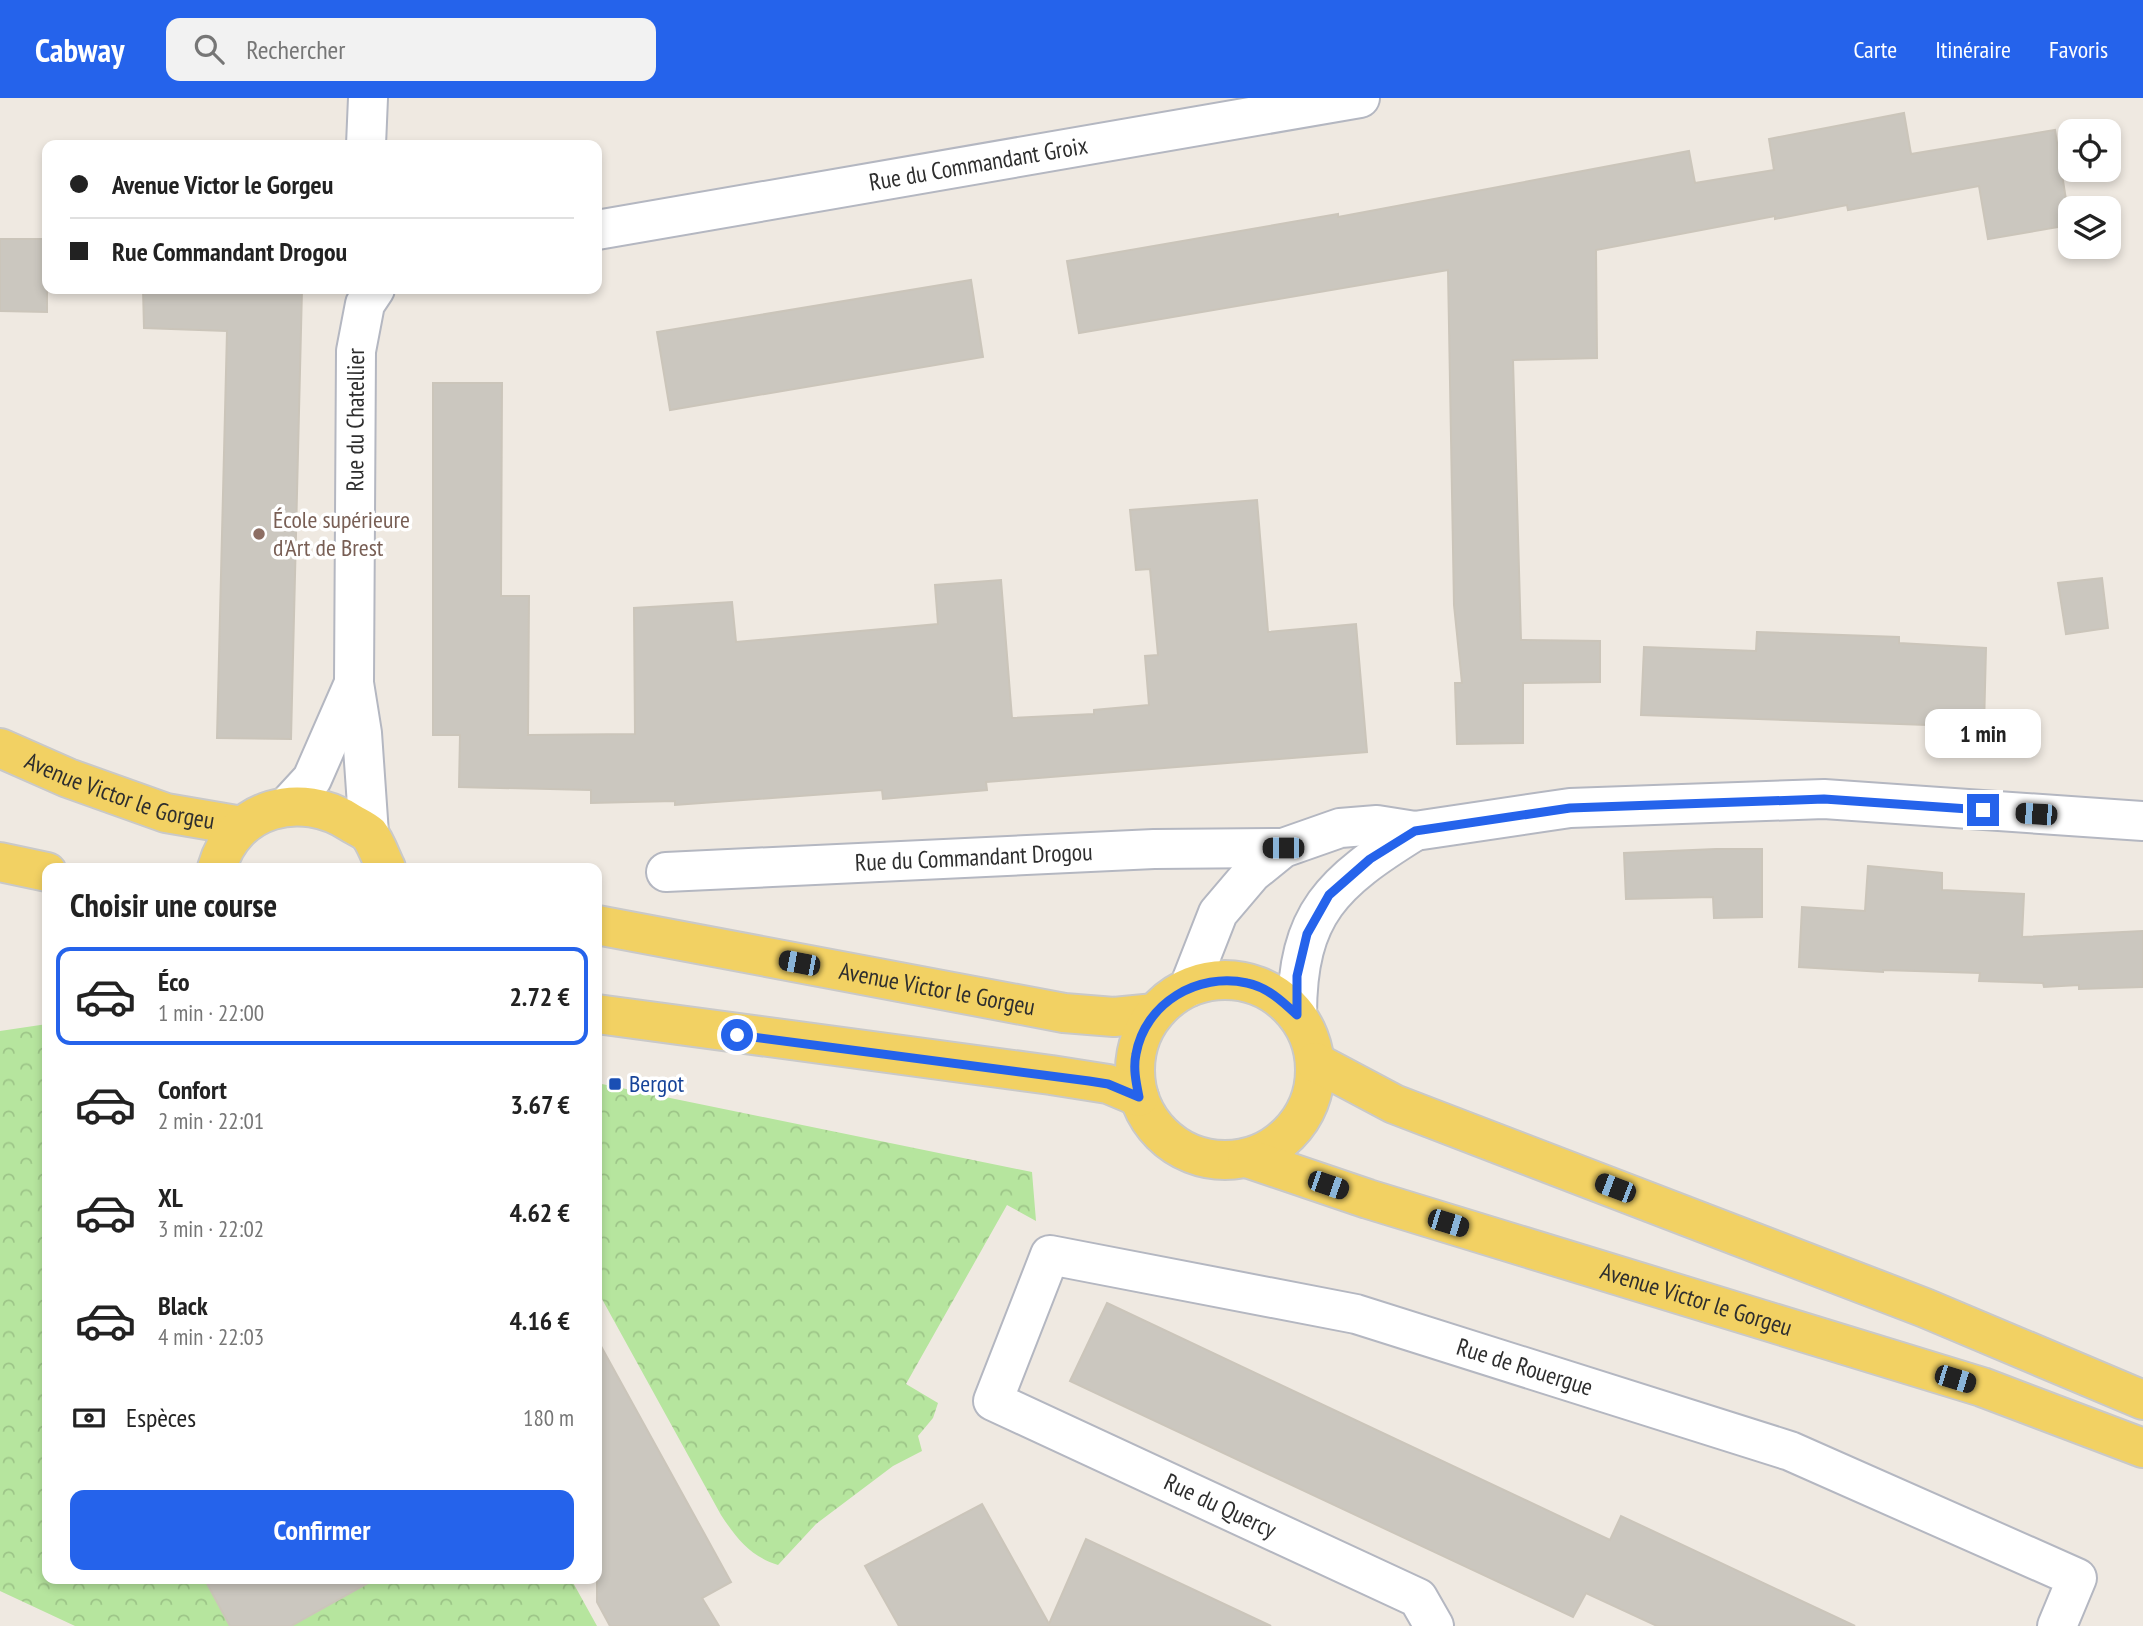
<!DOCTYPE html>
<html lang="fr">
<head>
<meta charset="utf-8">
<style>
  body { margin:0; font-family:"PT Sans Narrow",sans-serif; background:#f2f2f2; color:#222; height:100vh; display:flex; flex-direction:column; font-size:26px; white-space:nowrap }
  * { box-sizing:border-box; margin:0 }
  p { font-size:23px; color:#767676 }
  .icon { flex:none; width:38px; height:38px; fill:none; stroke:currentColor; stroke-width:2; stroke-linecap:round; stroke-linejoin:round }
  .map { position:relative; flex:1; overflow:hidden }
  .side { position:absolute; left:42px; top:765px; width:560px; height:721px; display:flex; flex-direction:column; background:#fff; border-radius:14px; box-shadow:0 4px 10px #0003 }
  .side>* { flex:none }
  .hud { position:absolute; left:42px; top:42px; width:560px; height:154px; border-radius:14px; box-shadow:0 4px 10px #0003; display:grid; align-content:center; height:154px; padding:0 28px; background:#fff }
  .buttons { position:absolute; left:2058px; top:21px; display:grid; gap:14px }
  .buttons a { display:grid; place-items:center; width:63px; height:63px; border-radius:14px; background:#fff; box-shadow:0 4px 10px #0003; font-size:35px }
  .end { position:absolute; width:32px; height:32px; margin:-16px; border:9px solid #2563eb; background:#fff; box-shadow:0 0 0 4px #fff }
  .from { border-radius:50% }
  .bubble { position:absolute; height:49px; border-radius:14px; background:#fff; box-shadow:0 4px 10px #0003; font-size:23px; font-weight:600; line-height:49px; text-align:center }
  .car { position:absolute; width:21px; height:42px; margin:-21px -10px; border-radius:9px; box-shadow:0 0 5px 2px #0007; background:linear-gradient(#222 24%,#8ab4d8 0 40%,#222 0 76%,#8ab4d8 0 86%,#222 0) }
  .hud b { display:flex; align-items:center; gap:24px; height:66px; font-size:26px }
  .hud b+b { border-top:2px solid #e0e0e0 }
  .hud i { width:18px; height:18px; background:#222 }
  ul { padding:0; list-style:none }
  li { display:flex; align-items:center; gap:21px; height:98px; margin:0 14px 10px; padding:0 14px; border:4px solid transparent; border-radius:14px }
  li div { flex:1 }
  li b { display:block; font-size:26px }
  li em { font-style:normal; font-weight:600 }
  li.current { border-color:#2563eb }
  li>.icon { width:63px; height:63px; stroke-width:1.5 }
  h2 { padding:0 28px; font-size:32px; line-height:84px }
  .pay { display:flex; align-items:center; gap:18px; height:77px; padding:0 28px; font-size:26px }
  .pay p { margin-inline-start:auto }
  .cta { display:flex; gap:14px; margin-top:auto; padding:14px 28px }
  .cta a { flex:1; height:80px; border-radius:14px; background:#2563eb; color:#fff; font-size:28px; font-weight:600; line-height:80px; text-align:center }
  header { display:flex; align-items:center; gap:42px; box-sizing:border-box; height:98px; padding:0 35px; background:#2563eb; color:#fff }
  header strong { font-size:33px }
  nav { display:flex; gap:38px; margin-inline-start:auto; font-size:24px }
  .search { width:490px; height:63px; background:#f2f2f2; display:flex; align-items:center; gap:18px; box-sizing:border-box; padding:0 24px; border-radius:14px; color:#767676; font-size:26px }
  .map>svg:first-child { display:block }
  .forest { fill:url(#forest-crowns) }
  .building { fill:#cbc7bf; stroke:#cbc5ba; stroke-width:2 }
  .lines { fill:none; stroke-linecap:round; stroke-linejoin:round }
  .minor-casing { stroke:#b4b7c1; stroke-width:42 }
  .major-casing { stroke:#c9c9c9; stroke-width:42 }
  .minor { stroke:#fff; stroke-width:38 }
  .major { stroke:#f2d163; stroke-width:38 }
  .route { stroke:#2563eb; stroke-width:9 }
  .education-dot { fill:#8d6e63; stroke:#fff; stroke-width:2.5 }
  .transit-dot { fill:#1a4fb4; stroke:#fff; stroke-width:2.5 }
  .labels { text-anchor:middle; stroke-width:7; stroke-linejoin:round; paint-order:stroke }
  .street-label { font-size:24px; fill:#2e2e2e; stroke:#fff }
  .education-label { font-size:24px; fill:#785e54; stroke:#fff; text-anchor:start }
  .transit-label { font-size:24px; fill:#164399; stroke:#fff; text-anchor:start }
</style>
</head>
<body>
<header>
<strong>Cabway</strong>
<div class="search"><svg class="icon" aria-label="search" viewBox="0 0 24 24"><circle cx="10" cy="10" r="6"/><path d="M15 15l6 6"/></svg>Rechercher</div>
<nav><a>Carte</a><a>Itinéraire</a><a>Favoris</a></nav>
</header>
<div class="map">
<svg width="2143" height="1528" viewBox="0 0 2143 1528">
  <defs>
    <pattern id="forest-crowns" width="20" height="18" patternUnits="userSpaceOnUse" patternTransform="scale(1.75)"><rect width="20" height="18" fill="#b6e59e"/><path d="M2 6a3 3 0 1 1 6 0M12 15a3 3 0 1 1 6 0" fill="none" stroke="#9dc588"/></pattern>
  </defs>
  <rect width="100%" height="100%" fill="#efe9e1"/>
  <g class="forest">
    <polygon points="47,926 47,1480 571,1481 597,1528 75,1528 0,1493 0,933"/>
    <path d="M597 985 1032 1074 1036 1123 1007 1107 906 1286 938 1305 933 1320 918 1338 922 1353 893 1368 816 1426 778 1467C750 1458 737 1441 721 1417L597 1192Z"/>
  </g>
  <g class="building">
    <polygon points="1904,15 1911,56 2055,32 2070,127 1988,141 1979,88 1848,112 1847,107 1775,121 1775,118 1596,152 1597,260 1513,262 1521,542 1600,543 1600,584 1523,585 1523,645 1457,646 1455,585 1462,585 1454,507 1448,172 1079,235 1067,163 1338,116 1338,119 1689,53 1695,85 1774,72 1769,41"/>
    <polygon points="0,141 47,141 47,214 0,213"/>
    <polygon points="971,182 983,259 670,312 657,234"/>
    <polygon points="143,191 302,191 291,641 217,640 227,233 144,230"/>
    <polygon points="433,285 502,285 501,498 529,498 528,637 635,636 634,510 732,504 736,544 938,526 935,487 1001,482 1012,620 1094,616 1094,612 1149,607 1145,558 1158,557 1150,471 1136,472 1130,412 1257,402 1268,534 1356,526 1367,654 986,684 987,692 883,701 882,692 675,707 675,703 591,705 591,692 459,689 460,637 433,637"/>
    <polygon points="2102,480 2108,530 2066,536 2058,485"/>
    <polygon points="1757,534 1899,539 1899,545 1986,550 1984,629 1641,617 1644,549 1756,553"/>
    <polygon points="1716,751 1762,751 1762,819 1714,820 1713,799 1626,801 1624,755"/>
    <polygon points="1868,768 1942,775 1942,792 2024,796 2022,839 2143,833 2143,889 2079,891 2079,887 2044,889 2043,885 1979,883 1980,875 1883,872 1883,874 1799,869 1802,809 1865,813"/>
    <polygon points="1107,1205 1610,1442 1621,1418 1855,1528 1657,1528 1586,1495 1573,1519 1070,1283"/>
    <polygon points="597,1241 731,1484 702,1500 719,1528 610,1528 597,1504"/>
    <polygon points="982,1406 1049,1526 1086,1441 1271,1528 899,1528 865,1468"/>
    <polygon points="204,1480 377,1480 291,1528 230,1528"/>
  </g>
  <g class="lines">
    <defs>
      <g id="minor">
        <polyline points="366,47 368,0"/>
        <path id="s1" d="M597 132 1360 0"/>
        <polyline points="289,706 312,681 354,585"/>
        <path id="s2" d="M369 736 362 635 354 585 356 253 365 206 375 191"/>
        <path id="s3" d="M666 774 1154 751 1283 750"/>
        <polyline points="1189,889 1218,815 1252,775 1283,750 1340,730 1377,727 1415,733 1570,710 1824,701 2143,723"/>
        <path d="M1297 917C1297 815 1333 784 1415 733"/>
        <path id="s4" d="M1434 1528 1418 1500 993 1303 1050 1157 1356 1216 1790 1353 2077 1480 2057 1528"/>
      </g>
      <g id="major">
        <path id="s5" d="M0 650 68 680 166 715 242 728"/>
        <polyline points="0,764 47,774"/>
        <path d="M217 770C234 709 301 692 351 725 356 728 365 732 369 736 376 745 381 760 386 770"/>
        <path id="s6" d="M597 827 1064 915 1114 919 1155 915"/>
        <circle cx="1225" cy="972" r="90"/>
        <polyline points="597,916 1051,977 1108,986 1139,999"/>
        <polyline points="1315,964 1394,1006 1925,1210 2143,1302"/>
        <path id="s7" d="M1247 1060 1368 1101 1982 1289 2143 1350"/>
      </g>
    </defs>
    <use href="#minor" class="minor-casing"/>
    <use href="#major" class="major-casing"/>
    <use href="#minor" class="minor"/>
    <use href="#major" class="major"/>
  </g>
  <g class="lines">
    <path class="route" d="M737 937 1089 983 1108 986 1139 999C1136 984 1133 970 1136 956 1145 905 1198 874 1247 885 1267 889 1282 903 1297 917V878L1307 836 1329 797 1370 761 1415 733 1570 710 1824 701 1983 712"/>
  </g>
  <circle class="education-dot" cx="259" cy="436" r="7"/>
  <rect class="transit-dot" x="608" y="979" width="14" height="14" rx="3.5"/>
  <g class="labels">
    <g class="street-label">
      <text dy="8" stroke="none"><textPath href="#s1" startOffset="387">Rue du Commandant Groix</textPath></text>
      <text dy="8" stroke="none"><textPath href="#s2" startOffset="415">Rue du Chatellier</textPath></text>
      <text dy="8" stroke="none"><textPath href="#s5" startOffset="128">Avenue Victor le Gorgeu</textPath></text>
      <text dy="8" stroke="none"><textPath href="#s3" startOffset="308">Rue du Commandant Drogou</textPath></text>
      <text dy="8" stroke="none"><textPath href="#s6" startOffset="346">Avenue Victor le Gorgeu</textPath></text>
      <text dy="8" stroke="none"><textPath href="#s7" startOffset="471">Avenue Victor le Gorgeu</textPath></text>
      <text dy="8" stroke="none"><textPath href="#s4" startOffset="1146">Rue de Rouergue</textPath></text>
      <text transform="translate(1220 1408) rotate(25)" y="8">Rue du Quercy</text>
    </g>
    <g class="education-label">
      <text x="273" y="430">École supérieure<tspan x="273" dy="28">d'Art de Brest</tspan></text>
    </g>
    <g class="transit-label">
      <text x="629" y="994">Bergot</text>
    </g>
  </g>
</svg>
<div class="buttons">
<a><svg class="icon" aria-label="locate" viewBox="0 0 24 24"><circle cx="12" cy="12" r="6"/><path d="M12 2v4M12 18v4M2 12h4M18 12h4"/></svg></a>
<a><svg class="icon" aria-label="layers" viewBox="0 0 24 24"><path d="M12 4l9 5-9 5-9-5zM3 14l9 5 9-5"/></svg></a>
</div>
<i class="end from" style="left:737px;top:937px"></i>
<i class="end" style="left:1983px;top:712px"></i>
<div class="bubble" style="left:1925px;top:611px;width:116px">1 min</div>
<i class="car" style="left:2036px;top:716px;rotate:274deg"></i>
<i class="car" style="left:1283px;top:750px;rotate:270deg"></i>
<i class="car" style="left:799px;top:865px;rotate:281deg"></i>
<i class="car" style="left:1328px;top:1087px;rotate:109deg"></i>
<i class="car" style="left:1615px;top:1090px;rotate:291deg"></i>
<i class="car" style="left:1448px;top:1125px;rotate:107deg"></i>
<i class="car" style="left:1955px;top:1281px;rotate:107deg"></i>
<div class="hud">
<b><i class="from"></i>Avenue Victor le Gorgeu</b>
<b><i></i>Rue Commandant Drogou</b>
</div>
<section class="side">
<h2>Choisir une course</h2>
<ul>
<li class="current"><svg class="icon" aria-label="car" viewBox="0 0 24 24"><path d="M5 17H2v-5l4-1 3-4h7l3 4 3 1v5h-3M9 17h6M6 11h13"/><circle cx="7" cy="17" r="2"/><circle cx="17" cy="17" r="2"/></svg><div><b>Éco</b><p>1 min · 22:00</p></div><em>2.72 €</em></li>
<li><svg class="icon" aria-label="car" viewBox="0 0 24 24"><path d="M5 17H2v-5l4-1 3-4h7l3 4 3 1v5h-3M9 17h6M6 11h13"/><circle cx="7" cy="17" r="2"/><circle cx="17" cy="17" r="2"/></svg><div><b>Confort</b><p>2 min · 22:01</p></div><em>3.67 €</em></li>
<li><svg class="icon" aria-label="car" viewBox="0 0 24 24"><path d="M5 17H2v-5l4-1 3-4h7l3 4 3 1v5h-3M9 17h6M6 11h13"/><circle cx="7" cy="17" r="2"/><circle cx="17" cy="17" r="2"/></svg><div><b>XL</b><p>3 min · 22:02</p></div><em>4.62 €</em></li>
<li><svg class="icon" aria-label="car" viewBox="0 0 24 24"><path d="M5 17H2v-5l4-1 3-4h7l3 4 3 1v5h-3M9 17h6M6 11h13"/><circle cx="7" cy="17" r="2"/><circle cx="17" cy="17" r="2"/></svg><div><b>Black</b><p>4 min · 22:03</p></div><em>4.16 €</em></li>
</ul>
<div class="pay"><svg class="icon" aria-label="cash" viewBox="0 0 24 24"><path d="M3 7h18v10H3z"/><circle cx="12" cy="12" r="2"/></svg>Espèces<p>180 m</p></div>
<div class="cta"><a>Confirmer</a></div>
</section>
</div>
</body>
</html>
